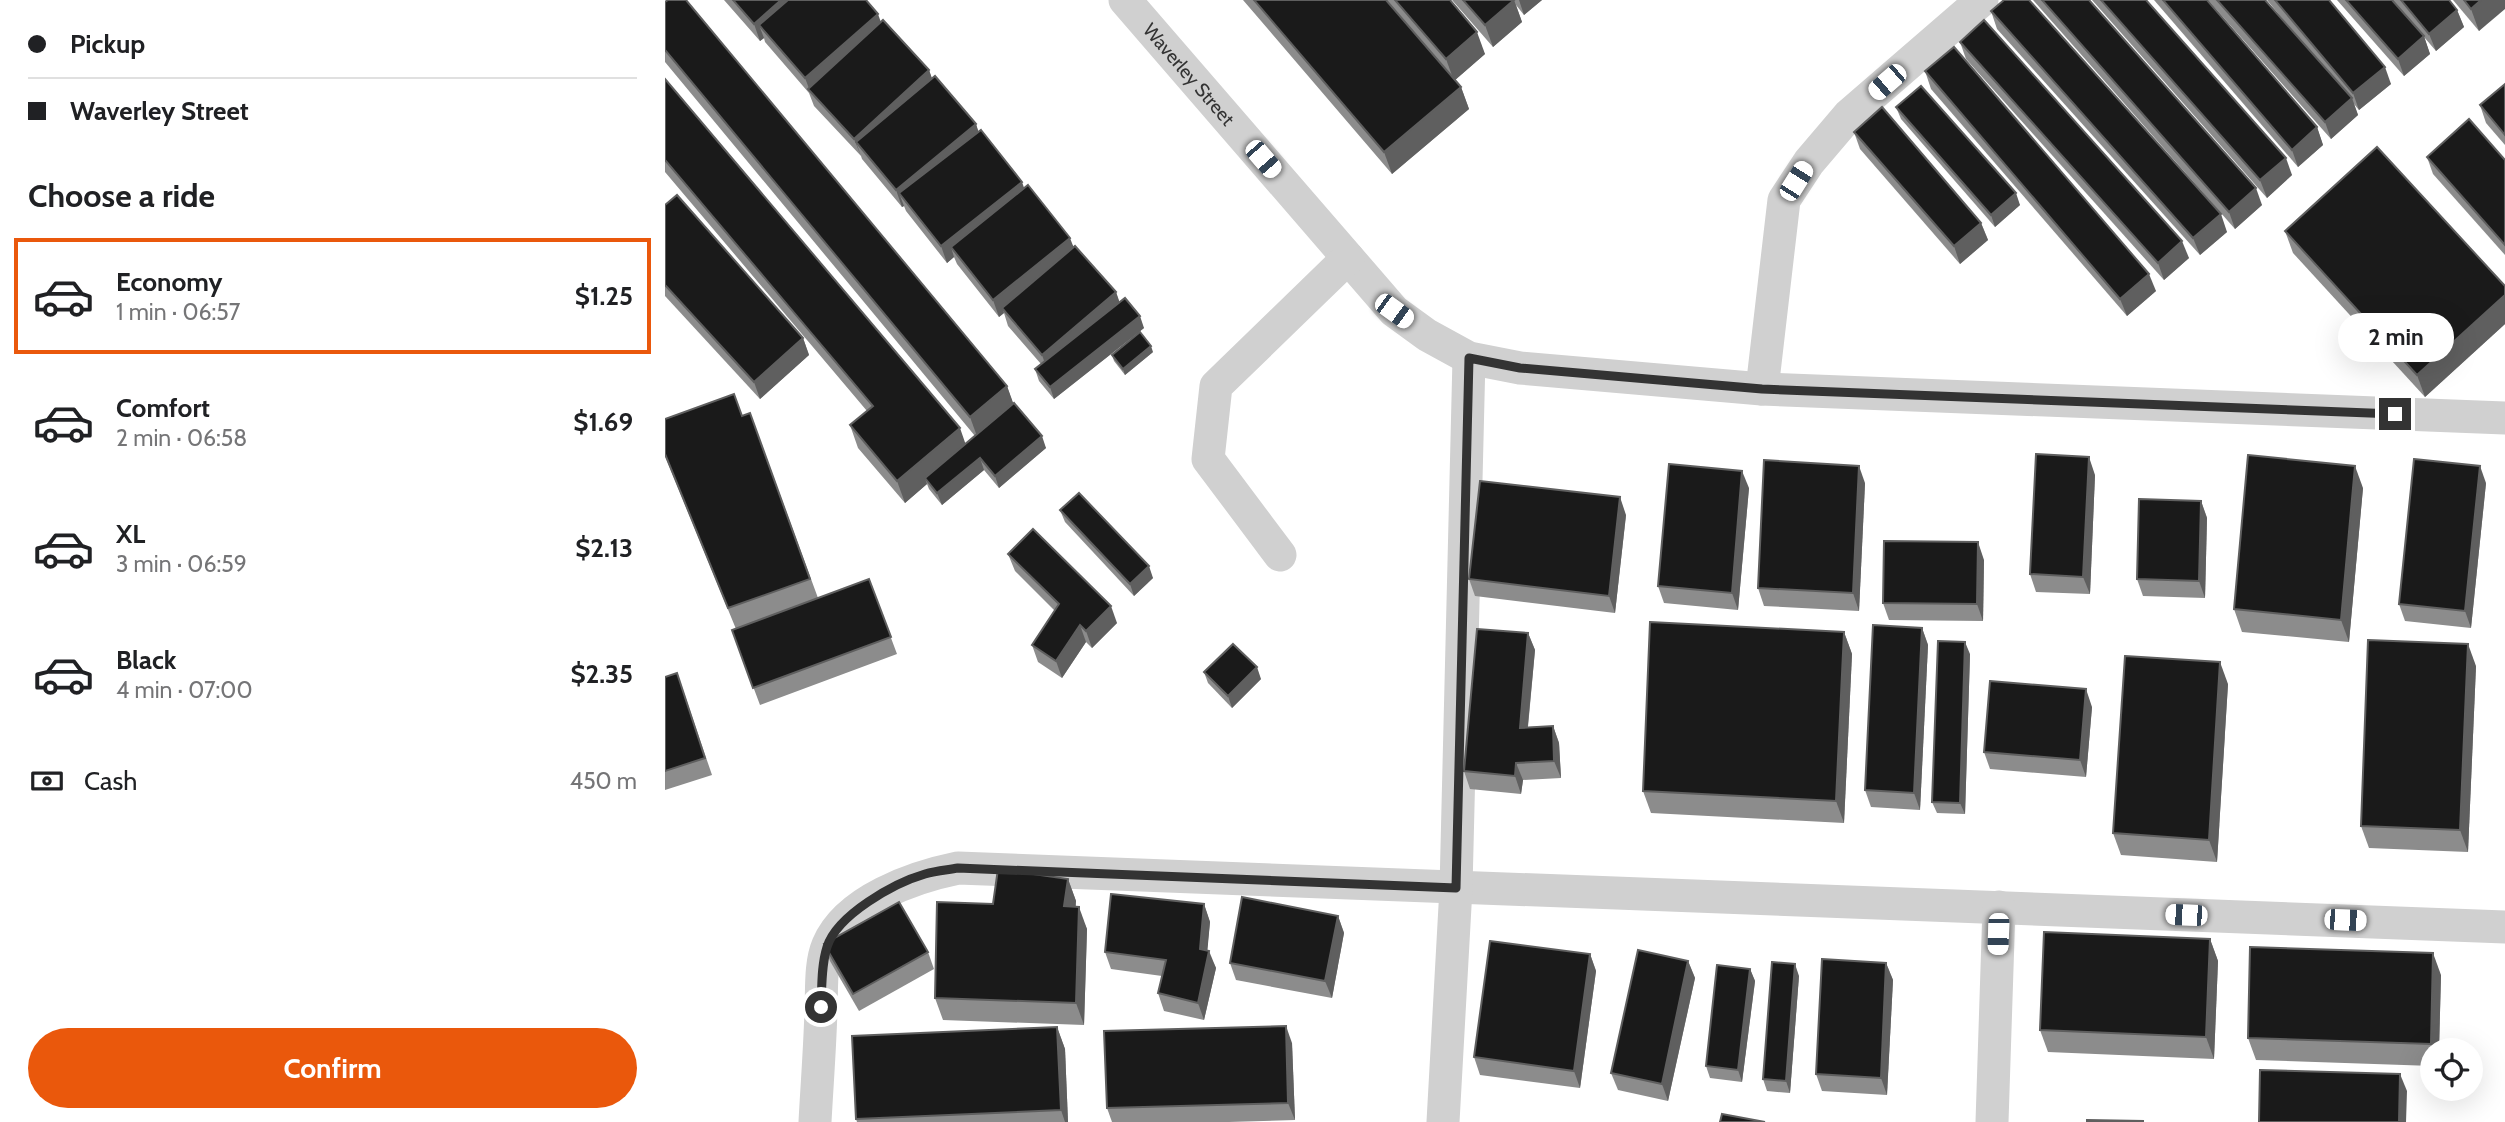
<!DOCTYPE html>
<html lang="en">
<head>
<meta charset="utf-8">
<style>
  body { margin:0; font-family:Cabin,sans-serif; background:#f6f6f6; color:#202124; height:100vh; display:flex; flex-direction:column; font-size:26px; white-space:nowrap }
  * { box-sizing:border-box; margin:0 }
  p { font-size:23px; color:#757577 }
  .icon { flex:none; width:38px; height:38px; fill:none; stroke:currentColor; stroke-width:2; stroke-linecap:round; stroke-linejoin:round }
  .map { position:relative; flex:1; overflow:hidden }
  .details { display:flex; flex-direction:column; background:#fff; width:665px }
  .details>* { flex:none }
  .hud { display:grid; align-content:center; height:154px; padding:0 28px; background:#fff }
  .controls { position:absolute; left:1755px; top:1038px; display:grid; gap:14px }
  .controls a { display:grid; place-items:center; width:63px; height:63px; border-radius:50%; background:#fff; box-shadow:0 7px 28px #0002; font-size:35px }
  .end { position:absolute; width:32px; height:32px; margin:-16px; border:9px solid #333; background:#fff; box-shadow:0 0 0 4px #fff }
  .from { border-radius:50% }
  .bubble { position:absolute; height:49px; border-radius:24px; background:#fff; box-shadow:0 7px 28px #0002; font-size:23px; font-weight:700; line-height:49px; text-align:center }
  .car { position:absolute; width:21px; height:42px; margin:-21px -10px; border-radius:9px; box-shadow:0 0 5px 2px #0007; background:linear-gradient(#fff 24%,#345 0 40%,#fff 0 76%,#345 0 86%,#fff 0) }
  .hud b { display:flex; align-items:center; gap:24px; height:66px; font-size:26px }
  .hud b+b { border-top:2px solid #e0e0e0 }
  .hud i { width:18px; height:18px; background:#202124 }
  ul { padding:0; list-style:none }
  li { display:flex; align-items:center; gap:21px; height:116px; margin:0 14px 10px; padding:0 14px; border:4px solid transparent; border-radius:0px }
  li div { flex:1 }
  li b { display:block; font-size:26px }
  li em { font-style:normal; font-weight:700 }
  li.current { border-color:#ea580c }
  li>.icon { width:63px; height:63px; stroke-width:1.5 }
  h2 { padding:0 28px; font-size:32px; line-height:84px }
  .pay { display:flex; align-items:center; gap:18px; height:77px; padding:0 28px; font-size:26px }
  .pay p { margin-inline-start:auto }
  .button { display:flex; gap:14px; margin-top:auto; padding:14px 28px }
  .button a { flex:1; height:80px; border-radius:42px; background:#ea580c; color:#fff; font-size:28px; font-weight:700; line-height:80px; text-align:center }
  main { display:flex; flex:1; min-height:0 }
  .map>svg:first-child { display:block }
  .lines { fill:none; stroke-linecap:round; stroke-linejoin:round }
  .minor { stroke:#d0d0d0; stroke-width:33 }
  .wall { fill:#8c8c8c }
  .shaded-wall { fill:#5f5f5f }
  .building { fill:#1a1a1a; stroke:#5f5f5f; stroke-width:2 }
  .route { stroke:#333; stroke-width:9 }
  .labels { text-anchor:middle; stroke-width:7; stroke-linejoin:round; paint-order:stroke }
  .street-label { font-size:19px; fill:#333; stroke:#fff }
</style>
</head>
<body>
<main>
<section class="details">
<div class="hud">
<b><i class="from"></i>Pickup</b>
<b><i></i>Waverley Street</b>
</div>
<h2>Choose a ride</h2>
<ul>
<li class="current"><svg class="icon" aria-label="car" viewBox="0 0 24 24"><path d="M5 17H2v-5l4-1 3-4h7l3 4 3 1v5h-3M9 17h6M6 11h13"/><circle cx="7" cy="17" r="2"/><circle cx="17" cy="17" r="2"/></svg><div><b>Economy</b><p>1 min · 06:57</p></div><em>$1.25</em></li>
<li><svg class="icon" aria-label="car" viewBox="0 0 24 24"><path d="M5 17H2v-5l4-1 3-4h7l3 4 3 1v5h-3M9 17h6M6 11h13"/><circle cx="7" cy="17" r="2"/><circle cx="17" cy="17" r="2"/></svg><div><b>Comfort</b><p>2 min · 06:58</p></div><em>$1.69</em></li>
<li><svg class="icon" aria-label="car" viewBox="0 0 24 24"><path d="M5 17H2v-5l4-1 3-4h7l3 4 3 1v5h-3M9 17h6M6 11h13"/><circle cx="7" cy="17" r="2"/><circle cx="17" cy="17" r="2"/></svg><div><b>XL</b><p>3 min · 06:59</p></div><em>$2.13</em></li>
<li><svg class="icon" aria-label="car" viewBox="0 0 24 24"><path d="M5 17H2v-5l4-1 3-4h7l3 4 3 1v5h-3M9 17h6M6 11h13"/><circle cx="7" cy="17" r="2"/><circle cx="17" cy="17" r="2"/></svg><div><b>Black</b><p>4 min · 07:00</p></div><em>$2.35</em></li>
</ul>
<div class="pay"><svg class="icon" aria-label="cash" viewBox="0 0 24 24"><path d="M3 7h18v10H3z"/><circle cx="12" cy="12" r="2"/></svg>Cash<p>450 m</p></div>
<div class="button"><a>Confirm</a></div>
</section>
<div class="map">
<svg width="1840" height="1122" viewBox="0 0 1840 1122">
  <rect width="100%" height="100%" fill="#fff"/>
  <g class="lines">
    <g class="minor">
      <path id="s1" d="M460 0 729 311 762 335 804 358 855 368 1097 389 1840 418"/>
      <polyline points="1097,389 1119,200 1144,162 1184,115 1317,0"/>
      <polyline points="615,555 543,459 551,386 683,258"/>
      <path d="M150 1122C152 1084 155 1047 156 1009 157 989 155 964 163 945 182 900 249 877 293 868L1840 927"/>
      <polyline points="778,1122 791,888 804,358"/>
      <polyline points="1327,1122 1334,907"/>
    </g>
  </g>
  <g class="wall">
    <polygon points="59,0 201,0 216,22 264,70 267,79 311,124 313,132 359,189 409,247 451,292 454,302 479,328 389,399 374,381 370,369 376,364 343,326 339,313 334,317 292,264 289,257 282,263 241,211 239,206 237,207 197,159 196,156 149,106 144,93 100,42 99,38 95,41"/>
    <polygon points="578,0 785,0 820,54 790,80 796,87 804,109 727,174"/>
    <polygon points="787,0 877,0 859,15 851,5 857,22 828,47"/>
    <polygon points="1368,0 1424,0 1597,205 1570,229"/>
    <polygon points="1427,0 1481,0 1627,175 1602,198"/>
    <polygon points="1489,0 1542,0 1652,127 1658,145 1633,167"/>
    <polygon points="1543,0 1600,0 1635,40 1602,0 1664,0 1726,84 1694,110 1689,104 1693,115 1666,139"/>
    <polygon points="1672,0 1784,0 1792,10 1799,27 1771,51 1759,37 1765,54 1739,76"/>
    <polygon points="1788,0 1840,0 1814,31"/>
    <polygon points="0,2 342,386 348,404 381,448 334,488 319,470 277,505 264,489 262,484 240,503 193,448 185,425 202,411 0,172 0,79 300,444 310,436 0,62"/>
    <polygon points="1326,11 1562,232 1535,255 1332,29"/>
    <polygon points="1295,42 1524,258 1499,280 1301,59"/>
    <polygon points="1260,71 1491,291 1462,316 1266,89"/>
    <polygon points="1840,84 1840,145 1821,123 1815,105"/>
    <polygon points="1231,107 1355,205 1330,227 1236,119"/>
    <polygon points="1189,132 1316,223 1323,240 1295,264 1195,149"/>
    <polygon points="1762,157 1840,160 1840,255 1768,174"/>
    <polygon points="0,205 138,338 144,355 95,399 0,296"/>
    <polygon points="1620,231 1840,286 1840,324 1760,397 1628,253"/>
    <polygon points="488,352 460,375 449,361 447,355"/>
    <polygon points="85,413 153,598 204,579 232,654 95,705 67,630 71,629 0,456 0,419 77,416"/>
    <polygon points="1430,475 1425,594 1371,592 1365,574"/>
    <polygon points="1200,483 1194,611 1099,606 1093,588"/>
    <polygon points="1821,483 1806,628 1740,621 1734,604"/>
    <polygon points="1084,488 1073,610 999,603 993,586"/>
    <polygon points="1698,488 1684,642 1577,632 1569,609"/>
    <polygon points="1536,501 1542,518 1540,598 1478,596 1472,579"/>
    <polygon points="395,510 488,578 469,596 400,522"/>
    <polygon points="961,515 950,613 810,596 804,579"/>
    <polygon points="343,554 452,623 427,648 421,642 397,678 373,662 367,645 390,611 350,571"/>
    <polygon points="1319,560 1318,621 1224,620 1218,603"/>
    <polygon points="1257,628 1263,645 1255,810 1206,807 1200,790"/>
    <polygon points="1179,632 1187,654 1179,823 986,813 978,791"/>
    <polygon points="863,633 870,650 863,727 888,726 894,743 896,778 858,780 856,794 805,789 799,771"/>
    <polygon points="1305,654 1300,814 1272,813 1267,802"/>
    <polygon points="1811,666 1803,852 1704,848 1696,826"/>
    <polygon points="539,672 596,679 567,708 543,683"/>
    <polygon points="0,677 18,690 47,775 0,790"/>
    <polygon points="1563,684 1552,862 1456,855 1448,833"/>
    <polygon points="1427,707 1421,777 1325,769 1319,752"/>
    <polygon points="403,879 411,901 411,907 422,929 419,1025 278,1020 270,998 328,904"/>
    <polygon points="539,904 545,922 542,950 551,968 539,1020 499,1011 493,993 497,976 446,969 440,952"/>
    <polygon points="673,916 679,933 667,998 571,980 565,963"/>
    <polygon points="1545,939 1553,961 1549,1059 1383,1052 1375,1030"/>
    <polygon points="159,944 263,952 269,969 194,1011 165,961"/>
    <polygon points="925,954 931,971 915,1088 815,1075 809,1057"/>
    <polygon points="1023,961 1030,978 1003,1101 953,1090 946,1073"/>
    <polygon points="1221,963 1228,980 1222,1095 1157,1091 1151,1074"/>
    <polygon points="1085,969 1090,981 1077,1082 1045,1078 1041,1066"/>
    <polygon points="1776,975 1774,1050 1768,1050 1768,1066 1591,1060 1583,1038"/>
    <polygon points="1134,976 1125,1093 1102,1091 1098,1079"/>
    <polygon points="392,1027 400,1049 403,1122 192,1122 191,1119"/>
    <polygon points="627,1043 630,1120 564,1122 447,1122 442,1108"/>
  </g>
  <g class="shaded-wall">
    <polygon points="116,0 141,0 94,25 99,38 95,41 89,24"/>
    <polygon points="849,0 857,22 828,47 820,25"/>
    <polygon points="854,0 877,0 859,15"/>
    <polygon points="1816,0 1840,0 1840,9 1814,31 1806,9"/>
    <polygon points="1792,10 1799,27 1771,51 1764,34"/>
    <polygon points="213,14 219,31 145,91 140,78"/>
    <polygon points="812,32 820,54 789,81 781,59"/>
    <polygon points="1759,36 1765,54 1739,76 1733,59"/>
    <polygon points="1720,67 1726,84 1694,110 1688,93"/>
    <polygon points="264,70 270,87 191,142 196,156 189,139"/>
    <polygon points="796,87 804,109 727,174 719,152"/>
    <polygon points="1687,98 1693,115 1666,139 1660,122"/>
    <polygon points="311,124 317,142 234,193 239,206 237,207 231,190"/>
    <polygon points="1652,127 1658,145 1633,167 1627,150"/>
    <polygon points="1621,158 1627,175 1602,198 1595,180"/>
    <polygon points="357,182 363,199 286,247 289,257 282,263 276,246"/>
    <polygon points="1591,188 1597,205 1570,229 1564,212"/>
    <polygon points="1351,193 1355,205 1330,227 1326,215"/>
    <polygon points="1556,214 1562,232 1535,255 1528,238"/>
    <polygon points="1316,223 1323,240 1295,264 1289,246"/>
    <polygon points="405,238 412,256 337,308 339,313 334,317 328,300"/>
    <polygon points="1517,241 1524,258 1499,280 1493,263"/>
    <polygon points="1484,274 1491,291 1462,316 1455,299"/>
    <polygon points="451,292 457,309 383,372 377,355"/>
    <polygon points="1840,295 1840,324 1760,397 1752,375"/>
    <polygon points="475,316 479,328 389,399 385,387"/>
    <polygon points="138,338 144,355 95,399 89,382"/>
    <polygon points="486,346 488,352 460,375 458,369"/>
    <polygon points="342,386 350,408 313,439 305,417"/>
    <polygon points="295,428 303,451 260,478 262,484 240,503 232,481"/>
    <polygon points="377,436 381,448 334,488 330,476"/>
    <polygon points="1424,457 1430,475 1425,594 1418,577"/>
    <polygon points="315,458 319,470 277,505 272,493"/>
    <polygon points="1194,466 1200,483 1194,611 1188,593"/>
    <polygon points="1690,466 1698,488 1684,642 1676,620"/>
    <polygon points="1815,466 1821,483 1806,628 1800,611"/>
    <polygon points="1077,471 1084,488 1073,610 1067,593"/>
    <polygon points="955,497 961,515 950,613 944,596"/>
    <polygon points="1536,501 1542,518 1540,598 1534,581"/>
    <polygon points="1313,542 1319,560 1318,621 1312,604"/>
    <polygon points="484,566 488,578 469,596 465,584"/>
    <polygon points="446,606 452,623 427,648 421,631"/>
    <polygon points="415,625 421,642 397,678 391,661"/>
    <polygon points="1257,628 1263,645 1255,810 1249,793"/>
    <polygon points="1179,632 1187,654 1179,823 1171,801"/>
    <polygon points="863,633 870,650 861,745 855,728"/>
    <polygon points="1300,642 1305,654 1300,814 1295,803"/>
    <polygon points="1803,644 1811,666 1803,852 1795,830"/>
    <polygon points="1555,662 1563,684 1552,862 1544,840"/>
    <polygon points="592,667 596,679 567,708 563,696"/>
    <polygon points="1421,689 1427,707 1421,777 1415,760"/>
    <polygon points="888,726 894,743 896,778 889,761"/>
    <polygon points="851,763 858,780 856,794 850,776"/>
    <polygon points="403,879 411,901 407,928 399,906"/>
    <polygon points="539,904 545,922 541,966 535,949"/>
    <polygon points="414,907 422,929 419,1025 411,1003"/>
    <polygon points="673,916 679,933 667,998 660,981"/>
    <polygon points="1545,939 1553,961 1549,1059 1541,1037"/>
    <polygon points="544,951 551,968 539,1020 533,1003"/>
    <polygon points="1768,953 1776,975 1774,1050 1768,1050 1766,1044"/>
    <polygon points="925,954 931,971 915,1088 909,1071"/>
    <polygon points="1023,961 1030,978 1003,1101 997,1084"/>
    <polygon points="1221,963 1228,980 1222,1095 1216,1078"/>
    <polygon points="1130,964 1134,976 1125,1093 1121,1081"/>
    <polygon points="1085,969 1090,981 1077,1082 1073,1070"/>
    <polygon points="621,1026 627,1043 630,1120 623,1103"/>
    <polygon points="392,1027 400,1049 403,1122 400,1122 396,1110"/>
    <polygon points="1735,1074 1742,1091 1741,1122 1734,1122"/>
  </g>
  <g class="building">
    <polygon points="3,0 21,0 342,386 305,417 0,50 0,2"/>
    <polygon points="68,0 116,0 89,24"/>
    <polygon points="123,0 201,0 213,14 140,78 94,25"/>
    <polygon points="589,0 721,0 796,87 719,152"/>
    <polygon points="730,0 785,0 812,32 781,59"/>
    <polygon points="798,0 849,0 820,25"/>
    <polygon points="1339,0 1364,0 1556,214 1528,238 1326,11"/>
    <polygon points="1377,0 1424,0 1591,188 1564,212"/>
    <polygon points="1436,0 1481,0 1621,158 1595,180"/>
    <polygon points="1498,0 1542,0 1652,127 1627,150"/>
    <polygon points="1552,0 1600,0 1687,98 1660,122"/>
    <polygon points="1610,0 1664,0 1720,67 1688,93"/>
    <polygon points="1681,0 1727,0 1759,36 1733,59"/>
    <polygon points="1736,0 1784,0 1792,10 1764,34"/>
    <polygon points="1799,0 1816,0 1806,9"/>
    <polygon points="218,20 264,70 189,139 143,89"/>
    <polygon points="1319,20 1517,241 1493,263 1295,42"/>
    <polygon points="1289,47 1484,274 1455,299 1260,71"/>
    <polygon points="270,76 311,124 231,190 191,142"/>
    <polygon points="0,79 295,428 232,481 185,425 208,406 0,160"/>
    <polygon points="1840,84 1840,135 1815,105"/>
    <polygon points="1256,86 1351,193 1326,215 1231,107"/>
    <polygon points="1217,107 1316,223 1289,246 1189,132"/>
    <polygon points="1804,119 1840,160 1840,245 1762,157"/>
    <polygon points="316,130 357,182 276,246 234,193"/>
    <polygon points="1712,147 1840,286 1840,295 1752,375 1620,231"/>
    <polygon points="363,185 405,238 328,300 286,247"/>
    <polygon points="12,195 138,338 89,382 0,285 0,205"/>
    <polygon points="410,246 451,292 377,355 337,308"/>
    <polygon points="460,298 475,316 385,387 370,369"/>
    <polygon points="475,332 486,346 458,369 447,355"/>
    <polygon points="69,394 77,416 85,413 145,579 63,608 0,454 0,419"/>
    <polygon points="349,403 377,436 330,476 315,458 272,493 260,478"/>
    <polygon points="1371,454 1424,457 1418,577 1365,574"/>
    <polygon points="1583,455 1690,466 1676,620 1569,609"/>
    <polygon points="1749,459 1815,466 1800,611 1734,604"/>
    <polygon points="1099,460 1194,466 1188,593 1093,588"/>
    <polygon points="1004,464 1077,471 1067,593 993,586"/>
    <polygon points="815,481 955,497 944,596 804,579"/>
    <polygon points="414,493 484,566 465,584 395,510"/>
    <polygon points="1474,499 1536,501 1534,581 1472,579"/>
    <polygon points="368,529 446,606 421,631 415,625 391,661 367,645 394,604 343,554"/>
    <polygon points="1219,541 1313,542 1312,604 1218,603"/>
    <polygon points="204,579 226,637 88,688 67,630"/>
    <polygon points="985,622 1179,632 1171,801 978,791"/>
    <polygon points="1208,625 1257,628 1249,793 1200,790"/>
    <polygon points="812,629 863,633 855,728 888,726 889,761 851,763 850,776 799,771"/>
    <polygon points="1703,640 1803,644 1795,830 1696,826"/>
    <polygon points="1273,641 1300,642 1295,803 1267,802"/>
    <polygon points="568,644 592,667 563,696 539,672"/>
    <polygon points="1460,656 1555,662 1544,840 1448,833"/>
    <polygon points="12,673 40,758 0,771 0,677"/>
    <polygon points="1325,681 1421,689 1415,760 1319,752"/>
    <polygon points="333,869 403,879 399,906 414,907 411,1003 270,998 272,902 328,904"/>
    <polygon points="446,894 539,904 535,949 544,951 533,1003 493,993 501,960 440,952"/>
    <polygon points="577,897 673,916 660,981 565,963"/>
    <polygon points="234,902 263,952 188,994 159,944"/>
    <polygon points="1379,932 1545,939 1541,1037 1375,1030"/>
    <polygon points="825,941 925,954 909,1071 809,1057"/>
    <polygon points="1585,947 1768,953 1766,1044 1583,1038"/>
    <polygon points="973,950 1023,961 997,1084 946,1073"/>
    <polygon points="1157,959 1221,963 1216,1078 1151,1074"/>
    <polygon points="1107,962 1130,964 1121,1081 1098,1079"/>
    <polygon points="1052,965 1085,969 1073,1070 1041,1066"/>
    <polygon points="621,1026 623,1103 442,1108 439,1031"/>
    <polygon points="392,1027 396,1110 191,1119 187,1036"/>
    <polygon points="1595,1070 1735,1074 1734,1122 1594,1122"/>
    <polygon points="1057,1114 1100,1122 1055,1122"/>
    <polygon points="1422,1120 1478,1121 1478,1122 1422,1122"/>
  </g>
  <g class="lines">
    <path class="route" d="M156 1007C157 988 156 966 162 947 172 915 229 883 260 874 271 871 282 870 293 868L791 888 804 358 855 368 1097 389 1730 414"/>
  </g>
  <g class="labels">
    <g class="street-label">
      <text dy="7" stroke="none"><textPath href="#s1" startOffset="98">Waverley Street</textPath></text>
    </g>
  </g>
</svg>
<div class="controls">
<a><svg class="icon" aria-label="locate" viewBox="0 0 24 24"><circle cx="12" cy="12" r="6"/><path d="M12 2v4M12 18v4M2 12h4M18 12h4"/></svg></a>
</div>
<i class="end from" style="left:156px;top:1007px"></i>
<i class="end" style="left:1730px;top:414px"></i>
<div class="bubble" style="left:1673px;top:313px;width:116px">2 min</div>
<i class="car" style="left:1222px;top:82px;rotate:229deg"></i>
<i class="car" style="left:598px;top:159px;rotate:139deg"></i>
<i class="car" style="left:1131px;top:181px;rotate:32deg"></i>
<i class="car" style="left:729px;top:311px;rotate:126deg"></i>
<i class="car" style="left:1521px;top:915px;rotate:272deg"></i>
<i class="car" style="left:1680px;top:920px;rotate:92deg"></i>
<i class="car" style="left:1333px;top:934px;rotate:182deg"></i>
</div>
</main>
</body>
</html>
